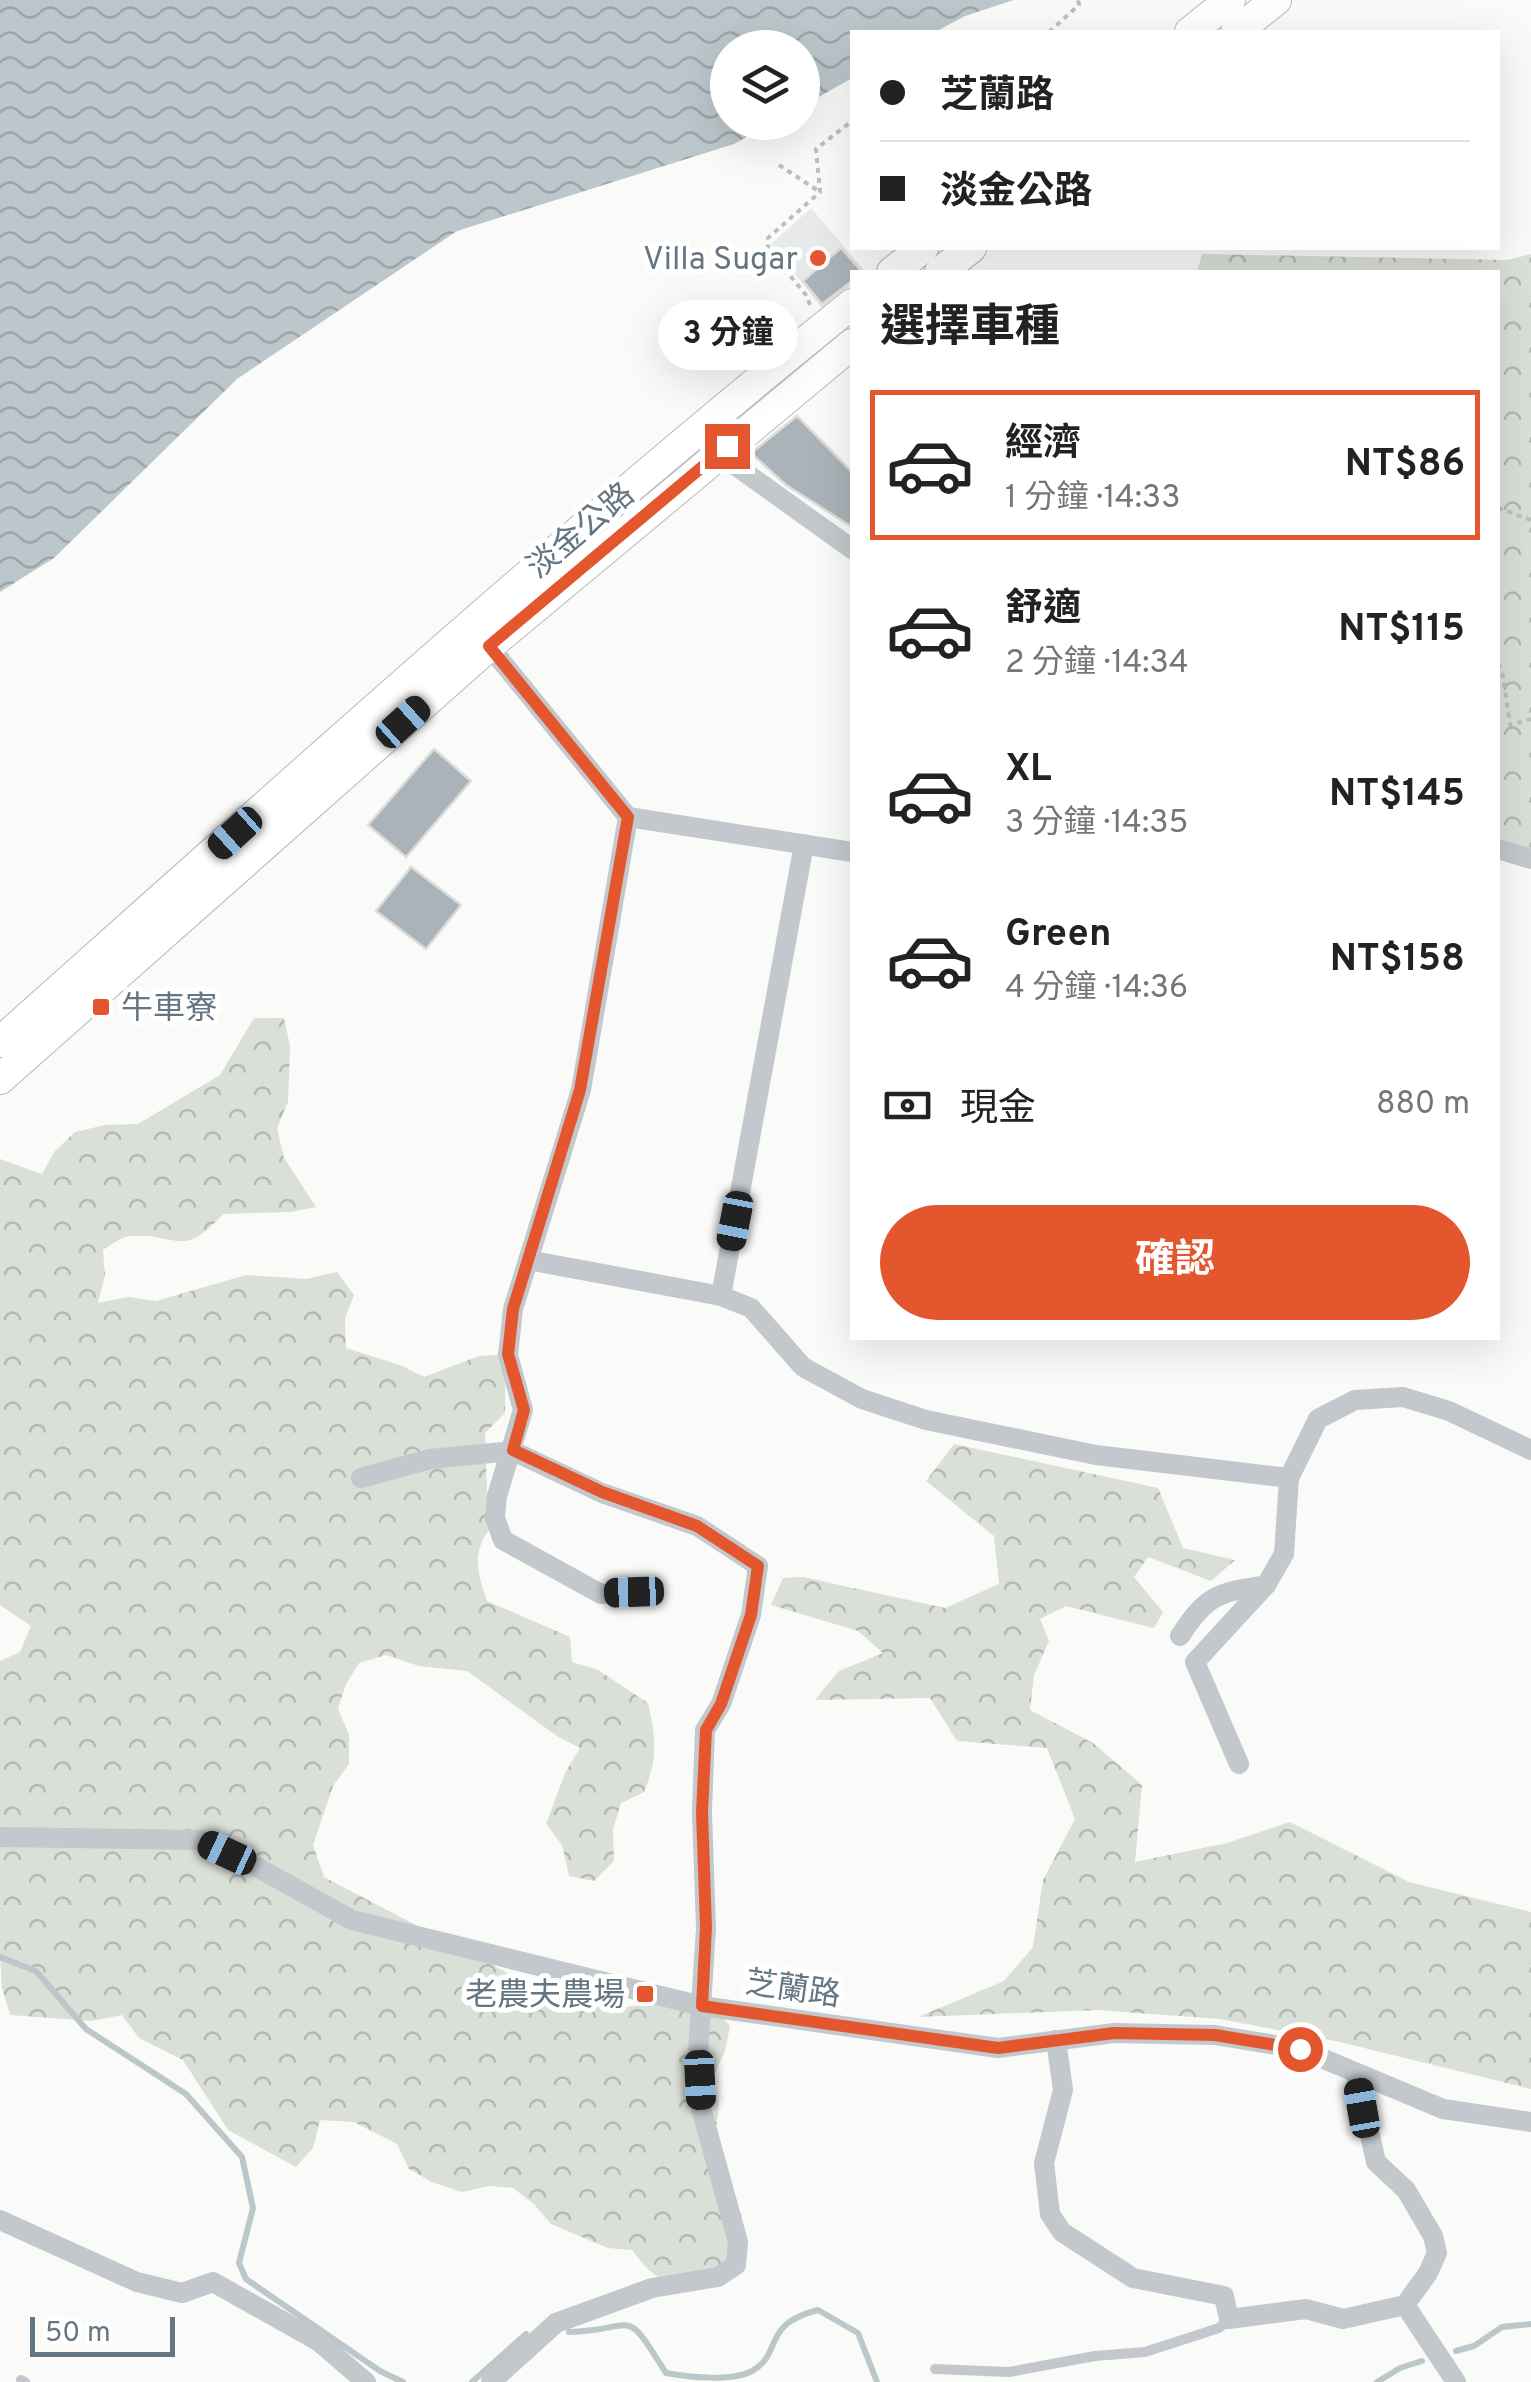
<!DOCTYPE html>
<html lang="zh-TW">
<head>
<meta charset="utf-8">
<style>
  body { margin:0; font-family:Overpass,"Noto Sans TC",sans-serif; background:#f6f6f6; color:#222; height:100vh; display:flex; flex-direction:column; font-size:38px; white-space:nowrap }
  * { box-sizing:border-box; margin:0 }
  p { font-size:32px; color:#767676 }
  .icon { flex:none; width:55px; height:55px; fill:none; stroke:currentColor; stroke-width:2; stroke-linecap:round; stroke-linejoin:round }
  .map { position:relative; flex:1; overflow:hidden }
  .panel { position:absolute; left:850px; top:270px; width:650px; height:1070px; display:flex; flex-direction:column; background:#fff; border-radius:0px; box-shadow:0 10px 40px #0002 }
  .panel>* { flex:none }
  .guide { position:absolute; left:850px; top:30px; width:650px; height:220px; border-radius:0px; box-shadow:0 10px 40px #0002; display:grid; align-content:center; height:220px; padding:0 30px; background:#fff }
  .buttons { position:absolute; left:710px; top:30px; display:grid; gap:20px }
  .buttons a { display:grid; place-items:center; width:110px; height:110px; border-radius:50%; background:#fff; box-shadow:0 10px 40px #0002; font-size:50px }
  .scale { position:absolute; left:30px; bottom:25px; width:145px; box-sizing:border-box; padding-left:10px; border:5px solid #657683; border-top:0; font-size:28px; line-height:35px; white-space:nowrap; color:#657683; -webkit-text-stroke:8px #fff; paint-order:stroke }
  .end { position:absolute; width:45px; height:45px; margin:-22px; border:12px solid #e4572e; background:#fff; box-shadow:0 0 0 5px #fff }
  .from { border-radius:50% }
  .bubble { position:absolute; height:70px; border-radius:35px; background:#fff; box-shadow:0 10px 40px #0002; font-size:32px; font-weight:700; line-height:70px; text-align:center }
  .car { position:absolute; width:30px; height:60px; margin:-30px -15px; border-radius:12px; box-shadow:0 0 8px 2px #0007; background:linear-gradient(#222 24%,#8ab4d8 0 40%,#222 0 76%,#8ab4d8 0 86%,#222 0) }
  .guide b { display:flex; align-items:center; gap:35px; height:95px; font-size:38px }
  .guide b+b { border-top:2px solid #e0e0e0 }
  .guide i { width:25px; height:25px; background:#222 }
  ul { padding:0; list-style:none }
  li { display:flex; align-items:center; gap:30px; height:150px; margin:0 20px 15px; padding:0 10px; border:5px solid transparent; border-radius:0px }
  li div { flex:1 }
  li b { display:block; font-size:38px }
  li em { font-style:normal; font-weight:700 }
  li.current { border-color:#e4572e }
  li>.icon { width:90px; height:90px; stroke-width:1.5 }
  h2 { padding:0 30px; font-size:45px; line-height:120px }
  .pay { display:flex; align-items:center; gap:25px; height:110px; padding:0 30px; font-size:38px }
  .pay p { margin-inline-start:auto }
  .button { display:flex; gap:20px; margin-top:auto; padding:20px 30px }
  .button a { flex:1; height:115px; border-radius:60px; background:#e4572e; color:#fff; font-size:40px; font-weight:700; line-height:115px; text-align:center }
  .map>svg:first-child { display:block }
  .built { fill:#e8e9e9 }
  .forest { fill:url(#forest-crowns) }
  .water { fill:url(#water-waves) }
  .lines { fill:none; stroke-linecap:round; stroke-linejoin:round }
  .stream { stroke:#bbc7cb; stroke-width:6 }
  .building { fill:#aab3b9; stroke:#dcdcda; stroke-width:2.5 }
  .primary-casing { stroke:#b5babe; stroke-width:32 }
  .path { stroke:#bbbfc2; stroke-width:4; stroke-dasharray:5 5; stroke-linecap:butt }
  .lane { stroke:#c3c8cc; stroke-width:10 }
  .street { stroke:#c3c8cc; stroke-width:20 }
  .primary { stroke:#fff; stroke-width:30 }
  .route { stroke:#e4572e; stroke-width:12 }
  .poi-dot { fill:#e4572e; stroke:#fff; stroke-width:4 }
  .labels { text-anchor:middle; stroke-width:10; stroke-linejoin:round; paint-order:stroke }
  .poi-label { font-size:32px; fill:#657683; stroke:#fff; text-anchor:end }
  .street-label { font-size:32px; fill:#657683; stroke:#fff }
</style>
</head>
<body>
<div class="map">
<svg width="1531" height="2382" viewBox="0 0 1531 2382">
  <defs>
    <pattern id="forest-crowns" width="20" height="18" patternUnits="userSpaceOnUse" patternTransform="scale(2.5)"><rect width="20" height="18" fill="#dadfd7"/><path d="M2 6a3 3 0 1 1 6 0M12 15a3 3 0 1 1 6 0" fill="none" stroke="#b4b9b4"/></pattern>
    <pattern id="water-waves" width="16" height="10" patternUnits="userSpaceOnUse" patternTransform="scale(2.5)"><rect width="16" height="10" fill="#bbc7cb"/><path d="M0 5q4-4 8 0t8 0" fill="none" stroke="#9ca6aa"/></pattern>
  </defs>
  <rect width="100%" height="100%" fill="#fafaf8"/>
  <polygon class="built" points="811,208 866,272 852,272 852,285 824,311 771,244"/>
  <g class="forest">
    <polygon points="1202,254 1507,260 1531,254 1531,851 1498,841 1498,272 1197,272"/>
    <path d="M254 1018H284L290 1046 288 1102 277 1128 284 1158 316 1207 291 1212 223 1214C181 1260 179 1233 131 1236 122 1236 111 1245 103 1250L105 1275 98 1303 128 1297 156 1301 246 1275 306 1279 337 1272 354 1295 345 1318 346 1348 400 1365 424 1377 479 1356 515 1354 505 1384V1413L485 1433 487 1491 499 1517C472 1548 474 1564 487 1601L570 1637 572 1662 598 1670 648 1703C656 1739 658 1758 644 1792L621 1803 613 1829 614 1861 594 1881 569 1876 562 1845 546 1824 565 1773 580 1748 557 1736 467 1671 419 1666 386 1655 359 1663 346 1684 338 1709 349 1735V1764L333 1786 313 1845 324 1877 525 1982 554 1991 584 1992 613 2009 647 2004 680 1993 709 2003 730 2026 725 2051 713 2077 719 2105 712 2162 742 2215 724 2270C676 2282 664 2294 632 2250L608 2248 551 2224 534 2204 513 2188 489 2186 462 2192 432 2182 409 2169 397 2144 354 2122 320 2120 313 2148 296 2167 228 2130 183 2060 139 2038 122 2015 91 2021 10 2015 2 1988 0 1958V1661L20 1652 31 1626 0 1605V1159L42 1174 55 1151 75 1132 105 1125 138 1124 220 1075Z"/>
    <polygon points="954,1444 1158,1488 1183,1548 1235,1560 1211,1581 1148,1557 1134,1577 1163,1612 1154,1628 1066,1606 1040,1619 1049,1641 1034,1675 1030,1710 1093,1743 1142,1785 1135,1862 1227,1843 1290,1822 1409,1882 1531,1912 1531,2089 1340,2042 1220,2019 1097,2010 918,2017 1004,1981 1033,1947 1043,1880 1075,1819 1047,1748 957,1741 930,1698 815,1700 839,1671 883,1653 858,1631 771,1605 783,1578 803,1577 945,1608 999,1584 994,1536 926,1481"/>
  </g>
  <polygon class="water" points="0,0 1014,0 965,16 935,32 852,32 852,78 803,106 802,48 728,48 728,122 772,123 734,144 457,231 237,379 54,558 0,592"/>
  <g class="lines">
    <g class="stream">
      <polyline points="0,1957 36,1971 86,2029 186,2094 242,2157 253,2208 239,2263 246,2279 380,2371 403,2382"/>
      <path d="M569 2332C639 2330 622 2303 666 2373 688 2377 732 2382 752 2371 783 2354 761 2324 818 2310L858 2333 877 2382"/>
      <polyline points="1456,2351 1474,2346 1502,2327 1531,2324"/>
      <polyline points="472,2382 526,2334"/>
      <polyline points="1377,2382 1400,2368 1422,2361"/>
    </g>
  </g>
  <g class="building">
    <polygon points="841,248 862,272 852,272 852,281 822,304 803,281"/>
    <polygon points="797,416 852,472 852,527 786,485 751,453"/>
    <polygon points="434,749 471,781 406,857 368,825"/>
    <polygon points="411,867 461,905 426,949 376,911"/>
  </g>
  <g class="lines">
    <defs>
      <g id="primary">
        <polyline points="1190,32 1230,0"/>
        <polyline points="1236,32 1276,0"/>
        <polyline points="892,272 923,248"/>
        <polyline points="940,272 971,248"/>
        <path d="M0 1042C281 792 559 540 852 304"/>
        <polyline points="0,1079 489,646 852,344"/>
      </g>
    </defs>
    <use href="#primary" class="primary-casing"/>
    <g class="path">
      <polyline points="1049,32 1079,5 1078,0"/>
      <polyline points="779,165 820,192"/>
      <polyline points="810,305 806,295 768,249 768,238 820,192 816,149 852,121"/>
      <polyline points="1498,508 1531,520"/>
      <polyline points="1498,664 1502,671 1510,725 1531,719"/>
    </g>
    <g class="lane">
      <polyline points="935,2369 1009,2372 1095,2356 1145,2352 1219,2328 1228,2320"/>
      <polyline points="21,2380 25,2382"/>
    </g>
    <g class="street">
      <polyline points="697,430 718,453 852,549"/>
      <polyline points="481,636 628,817 581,1090 513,1309 508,1355 523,1410 497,1496 495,1518 503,1540 601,1594 633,1593"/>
      <polyline points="628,817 852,852"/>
      <polyline points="1498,849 1531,859"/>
      <polyline points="528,1260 721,1296 751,1308 803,1367 862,1399 926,1420 1096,1455 1289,1478 1284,1554 1266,1585 1195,1662 1239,1764"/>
      <polyline points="721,1296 804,844"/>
      <polyline points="361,1478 430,1459 513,1451 602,1493 697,1526 758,1566 751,1615 721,1704 705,1730 702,1812 706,1928 698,2053 701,2108 738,2242 736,2265 718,2277 652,2288 556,2323 491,2382"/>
      <polyline points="1289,1478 1318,1419 1355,1400 1403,1397 1449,1411 1531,1450"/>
      <path d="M1180 1636C1207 1594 1218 1593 1266 1585"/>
      <polyline points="0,1837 199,1840 255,1866 352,1920 702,2006 998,2048 1114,2033 1215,2035 1300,2049 1443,2109 1531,2122"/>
      <polyline points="1056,2040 1063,2090 1044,2163 1050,2214 1062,2232 1133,2278 1224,2296 1229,2319 1306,2309 1343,2319 1405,2305"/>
      <polyline points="1356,2073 1376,2162 1406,2190 1433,2236 1437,2253 1428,2273 1405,2305 1456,2382"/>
      <polyline points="0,2220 137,2282 182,2293 213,2282 318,2341 366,2382"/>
    </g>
    <use href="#primary" class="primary"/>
  </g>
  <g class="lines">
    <polyline class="route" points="727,446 489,646 628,817 580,1090 513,1309 508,1354 524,1410 513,1450 602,1492 697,1526 758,1566 751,1615 721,1704 706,1730 702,1812 706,1928 702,2006 998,2048 1114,2033 1215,2035 1300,2049"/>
  </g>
  <g class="poi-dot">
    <circle cx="818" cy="258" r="10"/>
    <rect x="91" y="997" width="20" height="20" rx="5"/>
    <rect x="635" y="1984" width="20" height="20" rx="5"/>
  </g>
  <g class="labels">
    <g class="poi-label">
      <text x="798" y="269">Villa Sugar</text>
      <text x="121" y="1018" text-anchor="start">牛車寮</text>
      <text x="625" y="2005">老農夫農場</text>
    </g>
    <g class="street-label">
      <text transform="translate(580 530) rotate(-40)" y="11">淡金公路</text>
      <text transform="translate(793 1988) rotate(8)" y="11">芝蘭路</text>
    </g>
  </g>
</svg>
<div class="buttons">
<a><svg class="icon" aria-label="layers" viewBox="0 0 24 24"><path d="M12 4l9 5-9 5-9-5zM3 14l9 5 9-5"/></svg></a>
</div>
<div class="scale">50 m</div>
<i class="end from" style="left:1300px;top:2049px"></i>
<i class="end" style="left:727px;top:446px"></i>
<div class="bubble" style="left:658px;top:300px;width:140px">3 分鐘</div>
<i class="car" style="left:403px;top:722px;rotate:48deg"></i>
<i class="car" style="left:235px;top:833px;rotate:228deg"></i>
<i class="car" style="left:735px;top:1221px;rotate:191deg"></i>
<i class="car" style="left:634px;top:1592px;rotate:268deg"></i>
<i class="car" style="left:227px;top:1853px;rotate:295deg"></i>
<i class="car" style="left:700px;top:2080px;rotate:177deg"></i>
<i class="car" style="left:1362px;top:2108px;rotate:350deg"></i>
<div class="guide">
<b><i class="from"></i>芝蘭路</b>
<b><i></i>淡金公路</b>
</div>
<section class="panel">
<h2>選擇車種</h2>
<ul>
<li class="current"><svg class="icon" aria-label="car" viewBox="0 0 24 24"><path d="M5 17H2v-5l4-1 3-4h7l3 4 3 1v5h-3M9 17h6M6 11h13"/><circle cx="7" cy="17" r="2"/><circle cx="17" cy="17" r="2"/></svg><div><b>經濟</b><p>1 分鐘 · 14:33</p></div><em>NT$86</em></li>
<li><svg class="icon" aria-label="car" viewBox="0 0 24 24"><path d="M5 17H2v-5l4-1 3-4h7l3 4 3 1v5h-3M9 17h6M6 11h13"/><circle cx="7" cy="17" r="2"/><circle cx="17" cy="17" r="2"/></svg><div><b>舒適</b><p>2 分鐘 · 14:34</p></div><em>NT$115</em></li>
<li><svg class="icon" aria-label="car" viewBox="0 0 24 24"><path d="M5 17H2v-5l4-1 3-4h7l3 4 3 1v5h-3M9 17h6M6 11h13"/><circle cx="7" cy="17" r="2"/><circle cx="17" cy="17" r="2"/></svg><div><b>XL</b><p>3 分鐘 · 14:35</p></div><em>NT$145</em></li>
<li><svg class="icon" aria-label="car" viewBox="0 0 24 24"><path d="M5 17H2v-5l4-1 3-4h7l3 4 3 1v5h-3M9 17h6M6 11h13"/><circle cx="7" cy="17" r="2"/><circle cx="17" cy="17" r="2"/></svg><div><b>Green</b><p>4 分鐘 · 14:36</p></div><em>NT$158</em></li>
</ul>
<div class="pay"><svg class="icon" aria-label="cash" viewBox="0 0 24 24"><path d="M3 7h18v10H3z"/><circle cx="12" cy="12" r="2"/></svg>現金<p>880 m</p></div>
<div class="button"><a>確認</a></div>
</section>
</div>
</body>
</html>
